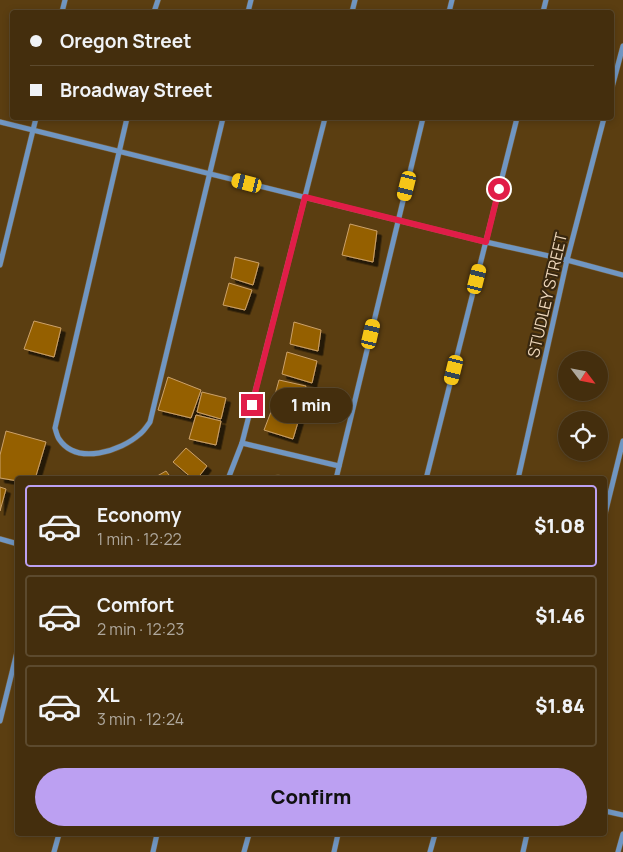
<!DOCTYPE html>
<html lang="en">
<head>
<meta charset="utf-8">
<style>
  body { margin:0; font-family:Manrope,sans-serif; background:#4e3a1b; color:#f1f3f6; height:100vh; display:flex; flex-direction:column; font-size:19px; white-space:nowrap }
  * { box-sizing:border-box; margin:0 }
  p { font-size:16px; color:#afa89d }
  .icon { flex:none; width:28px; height:28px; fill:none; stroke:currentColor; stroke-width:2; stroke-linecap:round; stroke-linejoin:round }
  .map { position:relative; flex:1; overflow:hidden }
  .side { position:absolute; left:15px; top:476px; width:592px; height:360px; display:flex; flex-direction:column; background:#442e0d; border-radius:5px; box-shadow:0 2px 8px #0003,0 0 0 1px #5c4a2e }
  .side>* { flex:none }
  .banner { position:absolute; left:10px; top:10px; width:604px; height:110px; border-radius:5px; box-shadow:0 2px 8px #0003,0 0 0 1px #5c4a2e; display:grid; align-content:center; height:110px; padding:0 20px; background:#442e0d }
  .needle { width:32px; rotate:122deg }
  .tools { position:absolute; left:558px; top:351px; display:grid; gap:10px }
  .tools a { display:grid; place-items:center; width:50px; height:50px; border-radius:50%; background:#442e0d; box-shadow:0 2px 8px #0003,0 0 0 1px #5c4a2e; font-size:25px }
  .end { position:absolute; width:22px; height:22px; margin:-11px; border:6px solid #e11d48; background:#fff; box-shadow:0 0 0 2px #fff }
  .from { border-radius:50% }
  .bubble { position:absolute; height:35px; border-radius:18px; background:#442e0d; box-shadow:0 2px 8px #0003,0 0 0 1px #5c4a2e; font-size:16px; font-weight:800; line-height:35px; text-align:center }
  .car { position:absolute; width:15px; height:30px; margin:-15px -8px; border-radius:6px; box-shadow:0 0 4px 1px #0007; background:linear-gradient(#f5c518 24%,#345 0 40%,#f5c518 0 76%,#345 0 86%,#f5c518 0) }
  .banner b { display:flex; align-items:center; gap:18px; height:48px; font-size:19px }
  .banner b+b { border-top:1px solid #5c4a2e }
  .banner i { width:12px; height:12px; background:#f1f3f6 }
  ul { padding:9px 0 0; list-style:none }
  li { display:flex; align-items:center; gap:15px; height:82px; margin:0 10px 8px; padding:0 10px; border:2px solid #5c4a2e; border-radius:5px }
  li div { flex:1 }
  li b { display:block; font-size:19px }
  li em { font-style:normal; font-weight:800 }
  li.on { border-color:#bca0f2 }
  li>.icon { width:45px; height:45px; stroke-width:1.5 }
  .cta { display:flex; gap:10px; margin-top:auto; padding:10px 20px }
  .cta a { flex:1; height:58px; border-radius:30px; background:#bca0f2; color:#111; font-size:20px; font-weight:800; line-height:58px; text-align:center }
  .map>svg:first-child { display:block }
  .building { fill:#956101; stroke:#cca169; filter:url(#shadow) }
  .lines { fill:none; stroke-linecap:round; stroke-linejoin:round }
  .lane-casing { stroke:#785c33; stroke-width:5 }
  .street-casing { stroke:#785c33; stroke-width:6 }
  .lane { stroke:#7096c2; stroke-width:4 }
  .street { stroke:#7096c2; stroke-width:5 }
  .route { stroke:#e11d48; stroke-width:6 }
  .labels { text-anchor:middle; stroke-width:4.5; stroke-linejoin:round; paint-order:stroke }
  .street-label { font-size:16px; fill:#edd6ba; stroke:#38270f }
</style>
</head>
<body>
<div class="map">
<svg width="623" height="852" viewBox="0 0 623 852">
  <defs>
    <filter id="shadow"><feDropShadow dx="4.5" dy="4.5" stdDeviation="0" flood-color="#0009"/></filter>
  </defs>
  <rect width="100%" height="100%" fill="#5b3e11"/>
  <g class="building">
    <polygon points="350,224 377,231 373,262 342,255"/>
    <polygon points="235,257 259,263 253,285 231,278"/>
    <polygon points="229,283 252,290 245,310 223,305"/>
    <polygon points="34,321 61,328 54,357 24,349"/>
    <polygon points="294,322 321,330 318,351 290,344"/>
    <polygon points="287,352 317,361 312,383 282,374"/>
    <polygon points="168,377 201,390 191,418 158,410"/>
    <polygon points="279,380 306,386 300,410 273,402"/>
    <polygon points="202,392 226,398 221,419 197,412"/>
    <polygon points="274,404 301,412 293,439 264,430"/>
    <polygon points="196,415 221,421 216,445 189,439"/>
    <polygon points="6,431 46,442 35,479 18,479 18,481 0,478 0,455"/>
    <polygon points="186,448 207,466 197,479 193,479 173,462"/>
    <polygon points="166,471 172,479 152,479"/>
    <polygon points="0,487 6,489 0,511"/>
  </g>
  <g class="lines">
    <defs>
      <polyline id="lane" points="268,479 278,477 285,479"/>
      <g id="street">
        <polyline points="62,12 65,0"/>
        <polyline points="154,12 158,0"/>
        <polyline points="248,12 251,0"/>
        <polyline points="352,12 355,0"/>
        <polyline points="449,12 452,0"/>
        <polyline points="543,12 546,0"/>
        <polyline points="611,91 623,46"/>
        <path d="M127 118 55 428C56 431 57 436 59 439 77 466 121 451 140 434 144 431 147 426 150 422L223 118"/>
        <polyline points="0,122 486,242 567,260 623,275"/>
        <polyline points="0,265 36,118"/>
        <polyline points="242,443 339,466"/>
        <polyline points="228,479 242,443 325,118"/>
        <polyline points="336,479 423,118"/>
        <polyline points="426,479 517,118"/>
        <polyline points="518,479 567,260 604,118"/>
        <polyline points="605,514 623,441"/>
        <polyline points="0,539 18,544"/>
        <polyline points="0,721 18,648"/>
        <polyline points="605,811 623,815"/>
        <polyline points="54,852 59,834"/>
        <polyline points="153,852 157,834"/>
        <polyline points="244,852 249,834"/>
        <polyline points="334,852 338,834"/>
        <polyline points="430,852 435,834"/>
        <polyline points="523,852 527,834"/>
        <polyline points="618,852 623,834"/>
      </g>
    </defs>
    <use href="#lane" class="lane-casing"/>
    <use href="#street" class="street-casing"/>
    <use href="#lane" class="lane"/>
    <use href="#street" class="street"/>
  </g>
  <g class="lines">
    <polyline class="route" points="252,405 305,197 486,242 499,189"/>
  </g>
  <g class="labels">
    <g class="street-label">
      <text transform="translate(547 295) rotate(-77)" y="6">STUDLEY STREET</text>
    </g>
  </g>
</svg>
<div class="tools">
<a><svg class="needle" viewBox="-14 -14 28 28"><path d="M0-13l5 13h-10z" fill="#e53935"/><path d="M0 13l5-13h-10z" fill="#afa89d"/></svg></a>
<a><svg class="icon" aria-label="locate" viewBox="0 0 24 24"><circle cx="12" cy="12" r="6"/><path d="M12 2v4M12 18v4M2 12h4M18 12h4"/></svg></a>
</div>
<i class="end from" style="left:499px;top:189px"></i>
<i class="end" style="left:252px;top:405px"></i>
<div class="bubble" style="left:270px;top:388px;width:82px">1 min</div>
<i class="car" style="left:247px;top:183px;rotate:284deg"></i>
<i class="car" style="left:407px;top:186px;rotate:194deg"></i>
<i class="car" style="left:477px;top:279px;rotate:14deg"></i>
<i class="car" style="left:371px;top:334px;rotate:13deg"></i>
<i class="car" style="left:454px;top:370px;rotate:194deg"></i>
<div class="banner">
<b><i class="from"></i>Oregon Street</b>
<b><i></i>Broadway Street</b>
</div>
<section class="side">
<ul>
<li class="on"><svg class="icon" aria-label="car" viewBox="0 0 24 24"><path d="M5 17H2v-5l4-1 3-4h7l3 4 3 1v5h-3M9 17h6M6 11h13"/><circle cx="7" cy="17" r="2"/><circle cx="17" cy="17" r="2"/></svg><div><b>Economy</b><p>1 min · 12:22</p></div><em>$1.08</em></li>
<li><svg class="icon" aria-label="car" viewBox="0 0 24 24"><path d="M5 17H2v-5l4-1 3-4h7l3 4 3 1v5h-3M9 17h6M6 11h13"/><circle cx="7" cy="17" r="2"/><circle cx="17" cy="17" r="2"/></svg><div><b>Comfort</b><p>2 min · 12:23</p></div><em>$1.46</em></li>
<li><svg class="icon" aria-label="car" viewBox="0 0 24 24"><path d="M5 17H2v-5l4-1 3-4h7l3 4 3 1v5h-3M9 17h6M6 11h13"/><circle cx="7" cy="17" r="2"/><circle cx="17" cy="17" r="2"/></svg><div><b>XL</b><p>3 min · 12:24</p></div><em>$1.84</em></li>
</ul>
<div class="cta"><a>Confirm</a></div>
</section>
</div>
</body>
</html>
